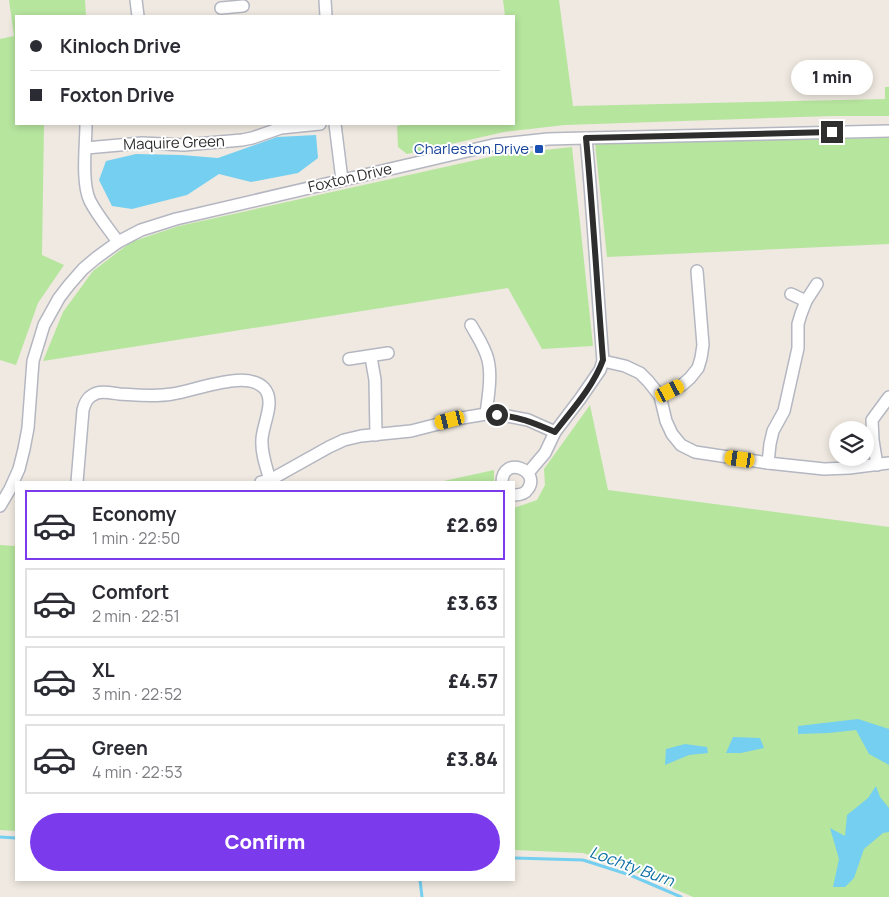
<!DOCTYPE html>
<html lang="en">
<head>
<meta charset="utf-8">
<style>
  body { margin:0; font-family:Manrope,sans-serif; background:#f7f7f7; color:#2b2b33; height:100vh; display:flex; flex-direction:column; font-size:19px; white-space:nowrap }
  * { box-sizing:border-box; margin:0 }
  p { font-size:16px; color:#7c7c81 }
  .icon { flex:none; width:28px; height:28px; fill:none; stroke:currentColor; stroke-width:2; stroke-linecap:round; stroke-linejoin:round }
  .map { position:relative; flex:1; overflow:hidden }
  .side { position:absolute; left:15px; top:481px; width:500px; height:400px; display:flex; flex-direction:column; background:#fff; border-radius:0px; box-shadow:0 2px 8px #0003 }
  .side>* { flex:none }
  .guide { position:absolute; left:15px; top:15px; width:500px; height:110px; border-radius:0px; box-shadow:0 2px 8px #0003; display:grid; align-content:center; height:110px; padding:0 15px; background:#fff }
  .fabs { position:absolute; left:829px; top:421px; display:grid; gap:10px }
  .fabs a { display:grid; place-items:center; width:45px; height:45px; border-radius:50%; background:#fff; box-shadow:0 2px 8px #0003; font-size:25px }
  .end { position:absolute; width:22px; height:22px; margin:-11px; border:6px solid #2e2e2e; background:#fff; box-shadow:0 0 0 2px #fff }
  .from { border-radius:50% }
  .bubble { position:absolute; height:35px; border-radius:18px; background:#fff; box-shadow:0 2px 8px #0003; font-size:16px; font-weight:800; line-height:35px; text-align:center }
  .car { position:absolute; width:15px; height:30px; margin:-15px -8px; border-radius:6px; box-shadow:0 0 4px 1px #0007; background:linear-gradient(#f5c518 24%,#345 0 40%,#f5c518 0 76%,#345 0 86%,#f5c518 0) }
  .guide b { display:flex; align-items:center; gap:18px; height:48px; font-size:19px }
  .guide b+b { border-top:1px solid #e1e1e2 }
  .guide i { width:12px; height:12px; background:#2b2b33 }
  ul { padding:9px 0 0; list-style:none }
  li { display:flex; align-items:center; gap:15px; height:70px; margin:0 10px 8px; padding:0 5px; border:2px solid #e1e1e2; border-radius:0px }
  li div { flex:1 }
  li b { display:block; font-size:19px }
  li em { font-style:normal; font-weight:800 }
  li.on { border-color:#7c3aed }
  li>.icon { width:45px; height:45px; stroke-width:1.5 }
  .cta { display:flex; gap:10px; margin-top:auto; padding:10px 15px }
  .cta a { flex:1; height:58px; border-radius:30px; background:#7c3aed; color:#fff; font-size:20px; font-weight:800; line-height:58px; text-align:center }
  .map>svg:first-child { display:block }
  .green { fill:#b6e59e }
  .water { fill:#75cff0 }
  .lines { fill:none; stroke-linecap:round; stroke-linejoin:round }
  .stream { stroke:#75cff0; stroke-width:3 }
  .street-casing { stroke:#b4b7c1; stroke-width:14 }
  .street { stroke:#fff; stroke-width:11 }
  .route { stroke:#2e2e2e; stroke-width:6 }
  .transit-dot { fill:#1a4fb4; stroke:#fff; stroke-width:2 }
  .labels { text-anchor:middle; stroke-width:4; stroke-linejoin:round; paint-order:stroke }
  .street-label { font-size:15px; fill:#2e2e2e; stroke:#fff }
  .transit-label { font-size:15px; fill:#164399; stroke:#fff; text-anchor:end }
  .water-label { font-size:16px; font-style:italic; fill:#0d6fa3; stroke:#fff }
</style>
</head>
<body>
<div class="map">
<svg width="889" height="897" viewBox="0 0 889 897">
  <rect width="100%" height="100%" fill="#efe9e1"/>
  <g class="green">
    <polygon points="9,0 85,0 86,16 16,16 16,124 44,124 42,255 64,265 38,303 16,365 0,360 0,39 14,36"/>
    <polygon points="503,0 559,0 573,106 885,99 885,87 889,87 889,116 832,116 565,125 504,132 407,154 398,147 397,126 405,124 514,124 514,16 505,16"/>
    <polygon points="889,138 889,244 607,257 595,143"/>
    <polygon points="572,147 593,346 542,349 508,288 43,361 63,312 93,271 131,242 179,226 499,155"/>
    <polygon points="590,405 608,490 889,527 889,897 693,897 617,864 583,853 514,850 514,508 537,500 545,485 544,469"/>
    <polygon points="494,470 494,482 439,482"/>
    <polygon points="0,545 16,546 16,831 0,830"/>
  </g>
  <g class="water">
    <polygon points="316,135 318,158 298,173 251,182 219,174 187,195 132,209 112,206 99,180 106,161 136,154 181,155 218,158 277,137"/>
    <polygon points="858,719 889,729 889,765 869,754 856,730 829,733 798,734 798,726"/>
    <polygon points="733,737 760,738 764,748 741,753 726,753"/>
    <polygon points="685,744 707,747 708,753 689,755 665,765 666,749"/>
    <polygon points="876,786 880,797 889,808 889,832 883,833 864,849 854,878 845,887 833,887 839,859 830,828 845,836 847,815 868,798"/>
  </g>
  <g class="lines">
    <g class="stream">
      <polyline points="0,837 16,838"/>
      <polyline points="514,858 583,860 630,875 681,897"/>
      <polyline points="420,880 422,897"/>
    </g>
    <defs>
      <g id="street">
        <polyline points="136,0 138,16"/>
        <polyline points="325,0 326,16"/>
        <polyline points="221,8 243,6"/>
        <path d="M86 124C86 144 81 183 90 201 97 215 109 229 118 242"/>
        <polyline points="335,124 342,180"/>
        <polyline points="86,148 142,143 184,145 242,140 252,138 281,128 320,124"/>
        <polyline points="791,294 806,301"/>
        <path d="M471 325C477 336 485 347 488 360 492 377 488 397 486 414"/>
        <polyline points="371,357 375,380 376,435"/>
        <polyline points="349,359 388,353"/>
        <polyline points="603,361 625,366 640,373 648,381 660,396 666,421 672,434 681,445 695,452 768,463 824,469 849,468 889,463"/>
        <polyline points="660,396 682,385 690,378 698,368 701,358 703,345 697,271"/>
        <polyline points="768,463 770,444 773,431 784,411 798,348 798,324 801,314 806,301 817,284"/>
        <polyline points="877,465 873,440 872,420 889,397"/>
        <path d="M528 473 545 453 555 432 580 399 600 370 603 361C597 286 593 212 586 138"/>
        <path d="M77 482 83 410C85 402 88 396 97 393 103 391 112 393 119 394 137 395 155 397 172 394 195 391 246 369 264 388 276 401 263 423 262 439 261 453 266 466 270 480"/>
        <polyline points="261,482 270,480 329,447 344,440 361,436 411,431 462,418 486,414 507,416 528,420 555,432"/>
        <path d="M502 482C503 455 541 470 528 489 525 494 520 495 514 495"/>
        <polyline points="0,506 10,489 19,469 24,449 28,428 33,361 44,325 59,298 69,285 83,269 96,258 118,242 141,230 176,219 493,145 548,139 586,138 889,131"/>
      </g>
    </defs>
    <use href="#street" class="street-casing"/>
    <use href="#street" class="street"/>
  </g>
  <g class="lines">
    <path class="route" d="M497 415C518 416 536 424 555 432 572 410 593 387 603 360 597 286 593 212 586 138L832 132"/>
  </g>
  <rect class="transit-dot" x="534" y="144" width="10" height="10" rx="2.5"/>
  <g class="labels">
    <g class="street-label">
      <text transform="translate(174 143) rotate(-2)" y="5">Maquire Green</text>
      <text transform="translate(350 178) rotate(-13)" y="5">Foxton Drive</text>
    </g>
    <g class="transit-label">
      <text x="529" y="154">Charleston Drive</text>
    </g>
    <g class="water-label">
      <text transform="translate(632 866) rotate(20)" y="6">Lochty Burn</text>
    </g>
  </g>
</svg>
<div class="fabs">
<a><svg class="icon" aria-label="layers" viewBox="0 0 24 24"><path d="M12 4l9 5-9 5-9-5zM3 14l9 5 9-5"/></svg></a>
</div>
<i class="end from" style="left:497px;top:415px"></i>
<i class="end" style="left:832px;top:132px"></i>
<div class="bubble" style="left:791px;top:60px;width:82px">1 min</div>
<i class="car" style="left:670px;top:391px;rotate:63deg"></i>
<i class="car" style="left:450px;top:420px;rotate:256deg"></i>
<i class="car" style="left:740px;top:459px;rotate:278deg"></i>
<div class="guide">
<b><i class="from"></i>Kinloch Drive</b>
<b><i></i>Foxton Drive</b>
</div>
<section class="side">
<ul>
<li class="on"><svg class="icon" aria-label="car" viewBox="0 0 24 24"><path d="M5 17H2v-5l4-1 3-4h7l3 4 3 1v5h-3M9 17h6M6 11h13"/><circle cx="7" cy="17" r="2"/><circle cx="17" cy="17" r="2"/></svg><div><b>Economy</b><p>1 min · 22:50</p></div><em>£2.69</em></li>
<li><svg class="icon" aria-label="car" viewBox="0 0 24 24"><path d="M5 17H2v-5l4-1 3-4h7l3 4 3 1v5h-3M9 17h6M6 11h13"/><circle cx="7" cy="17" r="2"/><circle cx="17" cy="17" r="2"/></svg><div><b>Comfort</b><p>2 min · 22:51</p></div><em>£3.63</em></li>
<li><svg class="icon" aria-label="car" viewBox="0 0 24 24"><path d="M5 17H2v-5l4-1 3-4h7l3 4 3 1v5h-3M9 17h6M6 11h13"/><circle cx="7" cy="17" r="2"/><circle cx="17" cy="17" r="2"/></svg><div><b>XL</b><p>3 min · 22:52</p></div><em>£4.57</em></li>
<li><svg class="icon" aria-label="car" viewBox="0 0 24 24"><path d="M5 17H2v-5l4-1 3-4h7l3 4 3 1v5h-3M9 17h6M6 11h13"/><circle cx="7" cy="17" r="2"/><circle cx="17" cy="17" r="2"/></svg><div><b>Green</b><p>4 min · 22:53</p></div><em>£3.84</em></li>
</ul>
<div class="cta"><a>Confirm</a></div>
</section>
</div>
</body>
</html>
